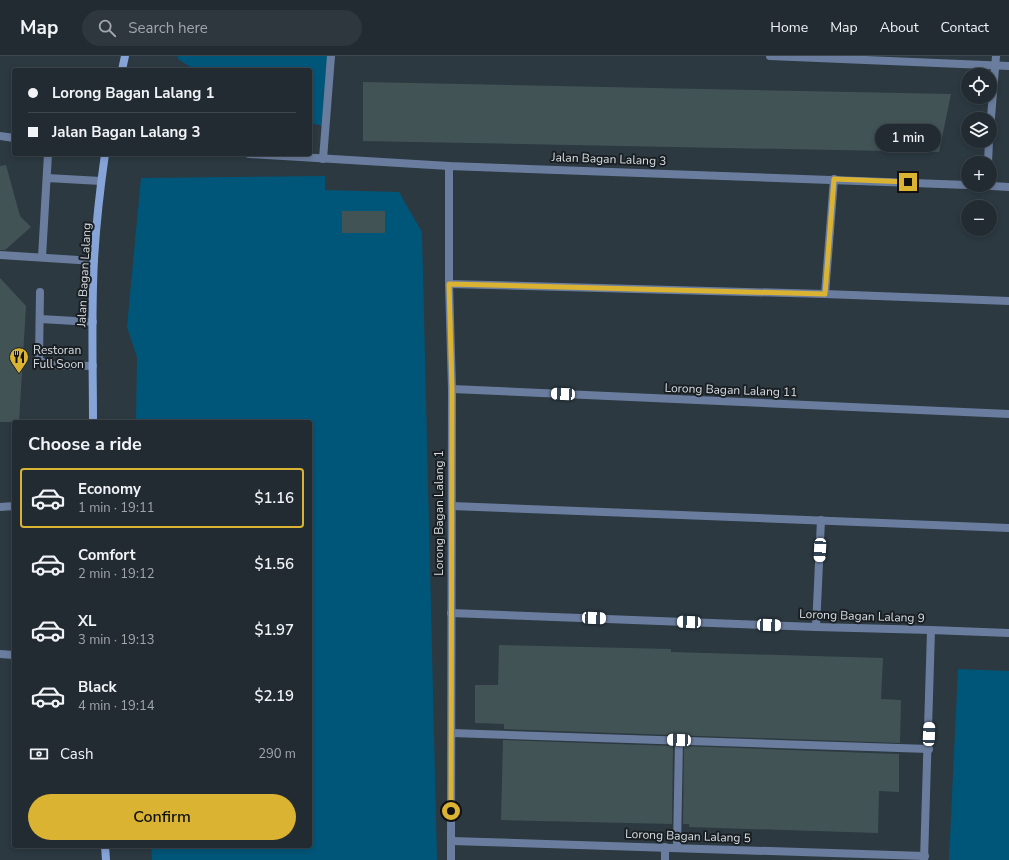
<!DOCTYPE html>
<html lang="en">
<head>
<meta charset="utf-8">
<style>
  body { margin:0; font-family:"Nunito Sans",sans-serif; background:#2d373d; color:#f1f3f6; height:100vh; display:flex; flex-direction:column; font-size:15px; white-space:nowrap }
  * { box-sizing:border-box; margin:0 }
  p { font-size:13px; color:#a2a7ab }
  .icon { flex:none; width:22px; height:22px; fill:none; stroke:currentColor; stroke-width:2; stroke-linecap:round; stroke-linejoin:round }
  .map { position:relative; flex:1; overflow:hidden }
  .side { position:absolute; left:12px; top:364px; width:300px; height:428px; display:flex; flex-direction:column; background:#212b31; border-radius:4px; box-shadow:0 2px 6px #0003,0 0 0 1px #3e474d }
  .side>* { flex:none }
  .top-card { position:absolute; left:12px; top:12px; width:300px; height:88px; border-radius:4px; box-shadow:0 2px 6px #0003,0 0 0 1px #3e474d; display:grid; align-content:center; height:88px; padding:0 16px; background:#212b31 }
  .buttons { position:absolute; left:961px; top:12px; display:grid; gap:8px }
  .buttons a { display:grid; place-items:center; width:36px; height:36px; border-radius:50%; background:#212b31; box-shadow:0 2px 6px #0003,0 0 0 1px #3e474d; font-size:20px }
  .end { position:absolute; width:18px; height:18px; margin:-9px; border:5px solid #dab333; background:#111; box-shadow:0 0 0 2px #111 }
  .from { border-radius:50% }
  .bubble { position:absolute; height:28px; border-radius:14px; background:#212b31; box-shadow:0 2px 6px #0003,0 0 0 1px #3e474d; font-size:13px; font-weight:600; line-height:28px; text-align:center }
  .car { position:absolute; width:12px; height:24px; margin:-12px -6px; border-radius:5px; box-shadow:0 0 3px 1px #0007; background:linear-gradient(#fff 24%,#345 0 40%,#fff 0 76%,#345 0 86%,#fff 0) }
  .top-card b { display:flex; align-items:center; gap:14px; height:38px; font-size:15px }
  .top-card b+b { border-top:1px solid #3e474d }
  .top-card i { width:10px; height:10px; background:#f1f3f6 }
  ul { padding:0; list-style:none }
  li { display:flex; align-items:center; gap:12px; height:60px; margin:0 8px 6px; padding:0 8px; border:2px solid transparent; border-radius:4px }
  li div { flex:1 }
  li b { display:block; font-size:15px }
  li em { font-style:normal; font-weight:600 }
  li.selected { border-color:#dab333 }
  li>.icon { width:36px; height:36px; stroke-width:1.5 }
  h2 { padding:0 16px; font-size:18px; line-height:48px }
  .pay { display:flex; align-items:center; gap:10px; height:44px; padding:0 16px; font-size:15px }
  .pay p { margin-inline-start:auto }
  .action { display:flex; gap:8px; margin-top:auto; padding:8px 16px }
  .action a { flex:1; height:46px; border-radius:24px; background:#dab333; color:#111; font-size:16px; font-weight:600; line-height:46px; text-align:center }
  header { display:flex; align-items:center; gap:24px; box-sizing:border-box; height:56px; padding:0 20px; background:#212b31; border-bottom:1px solid #3e474d }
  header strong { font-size:19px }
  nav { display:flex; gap:22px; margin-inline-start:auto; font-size:14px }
  .search { width:280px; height:36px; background:#2d373d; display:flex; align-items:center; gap:10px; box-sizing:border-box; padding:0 14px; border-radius:22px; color:#a2a7ab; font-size:15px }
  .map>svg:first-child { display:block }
  .green { fill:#005679 }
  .building { fill:#425355 }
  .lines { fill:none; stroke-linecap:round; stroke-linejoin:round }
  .service { stroke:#6b7d9e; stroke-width:8 }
  .minor { stroke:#6b7d9e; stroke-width:8 }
  .secondary { stroke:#87a4d9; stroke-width:8 }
  .route { stroke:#dab333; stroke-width:5 }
  .labels { text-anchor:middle; stroke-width:4; stroke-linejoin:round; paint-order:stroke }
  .street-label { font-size:12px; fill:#d7dfe4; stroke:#1a1f23 }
  .poi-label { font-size:12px; fill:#d7dfe4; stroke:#1a1f23; text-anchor:start }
</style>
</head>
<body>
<header>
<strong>Map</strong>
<div class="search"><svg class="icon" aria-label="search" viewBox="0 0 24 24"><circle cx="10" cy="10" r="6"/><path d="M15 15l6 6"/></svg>Search here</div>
<nav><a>Home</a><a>Map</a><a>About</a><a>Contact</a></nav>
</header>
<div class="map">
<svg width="1009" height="804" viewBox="0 0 1009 804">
  <rect width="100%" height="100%" fill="#2c3941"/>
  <g class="green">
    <polygon points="178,0 334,0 328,71 310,67 310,14 195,14 178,3"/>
    <polygon points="325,120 325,134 399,136 422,176 437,804 152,804 151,790 310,790 310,366 136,366 137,301 127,271 141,122"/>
    <polygon points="958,613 1009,615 1009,804 949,804"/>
  </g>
  <g class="building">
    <polygon points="363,26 951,38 939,96 363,85"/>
    <polygon points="6,109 20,160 31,171 5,194 0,194 0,110"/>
    <rect x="342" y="155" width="43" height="22"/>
    <polygon points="0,222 26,250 19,366 0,366"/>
    <polygon points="499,589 671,593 671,596 883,602 881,643 901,644 900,687 504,673 504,668 475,667 475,629 498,629"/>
    <polygon points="503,684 673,690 672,768 501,764"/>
    <polygon points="684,690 899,698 899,736 879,735 878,777 689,771 689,768 683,768"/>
  </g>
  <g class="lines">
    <g class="service">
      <polyline points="770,0 1009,10"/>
      <polyline points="0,80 14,82"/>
      <polyline points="323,103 331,0"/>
      <polyline points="449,228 825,238 1009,245"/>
      <polyline points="825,238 834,123"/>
      <polyline points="452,450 1009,472"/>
      <polyline points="0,451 14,450"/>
      <polyline points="816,571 821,464"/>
      <polyline points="0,598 14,599"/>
      <polyline points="452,677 929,693"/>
      <polyline points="677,792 679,684"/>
      <polyline points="665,804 665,791"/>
    </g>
    <g class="minor">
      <polyline points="990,74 996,0"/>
      <polyline points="249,98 449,110 968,129"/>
      <polyline points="988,107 989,85"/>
      <polyline points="449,110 449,228 452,333 451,785 451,804"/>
      <polyline points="47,122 101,125"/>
      <polyline points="975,129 1009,131"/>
      <polyline points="0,199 94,205"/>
      <polyline points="42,201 48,98"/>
      <polyline points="40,236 39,304 47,309 93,310"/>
      <polyline points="40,263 93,266"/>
      <polyline points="452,333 1009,358"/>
      <polyline points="451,557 816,571 931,574 1009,577"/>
      <polyline points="451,785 925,800"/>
      <polyline points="924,804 931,574"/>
    </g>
    <g class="secondary">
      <polyline points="122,14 125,0"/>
      <path d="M93 366C93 312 91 258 94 204 96 169 100 133 105 98"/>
      <polyline points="105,790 106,804"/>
    </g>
  </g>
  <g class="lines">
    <polyline class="route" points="451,755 452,333 449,228 825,238 834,123 908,126"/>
  </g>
  <defs>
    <symbol id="restaurant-pin" viewBox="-11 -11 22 30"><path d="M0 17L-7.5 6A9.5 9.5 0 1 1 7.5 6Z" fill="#dab333" stroke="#1a1f23"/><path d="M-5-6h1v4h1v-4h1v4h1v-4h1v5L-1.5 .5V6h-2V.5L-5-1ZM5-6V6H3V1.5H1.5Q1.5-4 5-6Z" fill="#111"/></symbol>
  </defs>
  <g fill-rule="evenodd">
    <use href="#restaurant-pin" x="8" y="290" width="22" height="30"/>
  </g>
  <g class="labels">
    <g class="street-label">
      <text transform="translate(609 103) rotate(2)" y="4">Jalan Bagan Lalang 3</text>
      <text transform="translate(84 219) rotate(-87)" y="4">Jalan Bagan Lalang</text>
      <text transform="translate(731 334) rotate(2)" y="4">Lorong Bagan Lalang 11</text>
      <text transform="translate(439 457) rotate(-90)" y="4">Lorong Bagan Lalang 1</text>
      <text transform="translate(862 560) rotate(2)" y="4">Lorong Bagan Lalang 9</text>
      <text transform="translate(688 780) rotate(2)" y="4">Lorong Bagan Lalang 5</text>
    </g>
    <g class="poi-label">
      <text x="33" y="298">Restoran<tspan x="33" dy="14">Full Soon</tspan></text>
    </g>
  </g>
</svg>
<div class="buttons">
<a><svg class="icon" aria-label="locate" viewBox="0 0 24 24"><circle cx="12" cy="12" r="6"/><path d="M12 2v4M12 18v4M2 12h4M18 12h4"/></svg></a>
<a><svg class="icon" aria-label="layers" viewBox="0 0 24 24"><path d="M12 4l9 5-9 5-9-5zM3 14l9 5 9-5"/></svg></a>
<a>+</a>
<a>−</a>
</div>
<i class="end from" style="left:451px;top:755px"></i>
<i class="end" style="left:908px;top:126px"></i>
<div class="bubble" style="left:875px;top:68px;width:66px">1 min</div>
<i class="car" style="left:563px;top:338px;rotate:273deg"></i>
<i class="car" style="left:820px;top:494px;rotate:183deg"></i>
<i class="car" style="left:594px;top:562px;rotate:92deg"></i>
<i class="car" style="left:689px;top:566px;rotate:272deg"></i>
<i class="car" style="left:769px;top:569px;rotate:92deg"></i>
<i class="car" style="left:929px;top:678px;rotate:2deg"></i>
<i class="car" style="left:679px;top:684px;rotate:272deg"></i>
<div class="top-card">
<b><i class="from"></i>Lorong Bagan Lalang 1</b>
<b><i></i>Jalan Bagan Lalang 3</b>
</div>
<section class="side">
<h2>Choose a ride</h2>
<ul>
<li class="selected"><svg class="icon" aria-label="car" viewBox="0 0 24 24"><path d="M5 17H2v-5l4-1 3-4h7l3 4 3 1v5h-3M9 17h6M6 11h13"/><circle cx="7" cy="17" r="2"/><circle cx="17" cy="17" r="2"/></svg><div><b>Economy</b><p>1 min · 19:11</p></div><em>$1.16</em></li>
<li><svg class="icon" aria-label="car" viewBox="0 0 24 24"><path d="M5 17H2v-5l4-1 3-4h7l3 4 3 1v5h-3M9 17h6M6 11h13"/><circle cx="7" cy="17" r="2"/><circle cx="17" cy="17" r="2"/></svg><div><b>Comfort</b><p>2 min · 19:12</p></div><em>$1.56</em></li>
<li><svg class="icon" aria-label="car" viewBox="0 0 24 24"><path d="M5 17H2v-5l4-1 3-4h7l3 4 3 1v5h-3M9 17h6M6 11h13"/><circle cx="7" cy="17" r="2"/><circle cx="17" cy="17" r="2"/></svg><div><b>XL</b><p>3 min · 19:13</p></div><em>$1.97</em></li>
<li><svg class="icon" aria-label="car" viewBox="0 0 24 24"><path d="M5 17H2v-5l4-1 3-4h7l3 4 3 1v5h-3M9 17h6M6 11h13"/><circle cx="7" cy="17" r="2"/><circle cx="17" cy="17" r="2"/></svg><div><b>Black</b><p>4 min · 19:14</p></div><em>$2.19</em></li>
</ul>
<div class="pay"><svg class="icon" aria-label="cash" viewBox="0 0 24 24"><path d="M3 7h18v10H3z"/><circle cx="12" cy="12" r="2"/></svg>Cash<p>290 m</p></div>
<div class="action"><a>Confirm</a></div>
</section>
</div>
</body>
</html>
